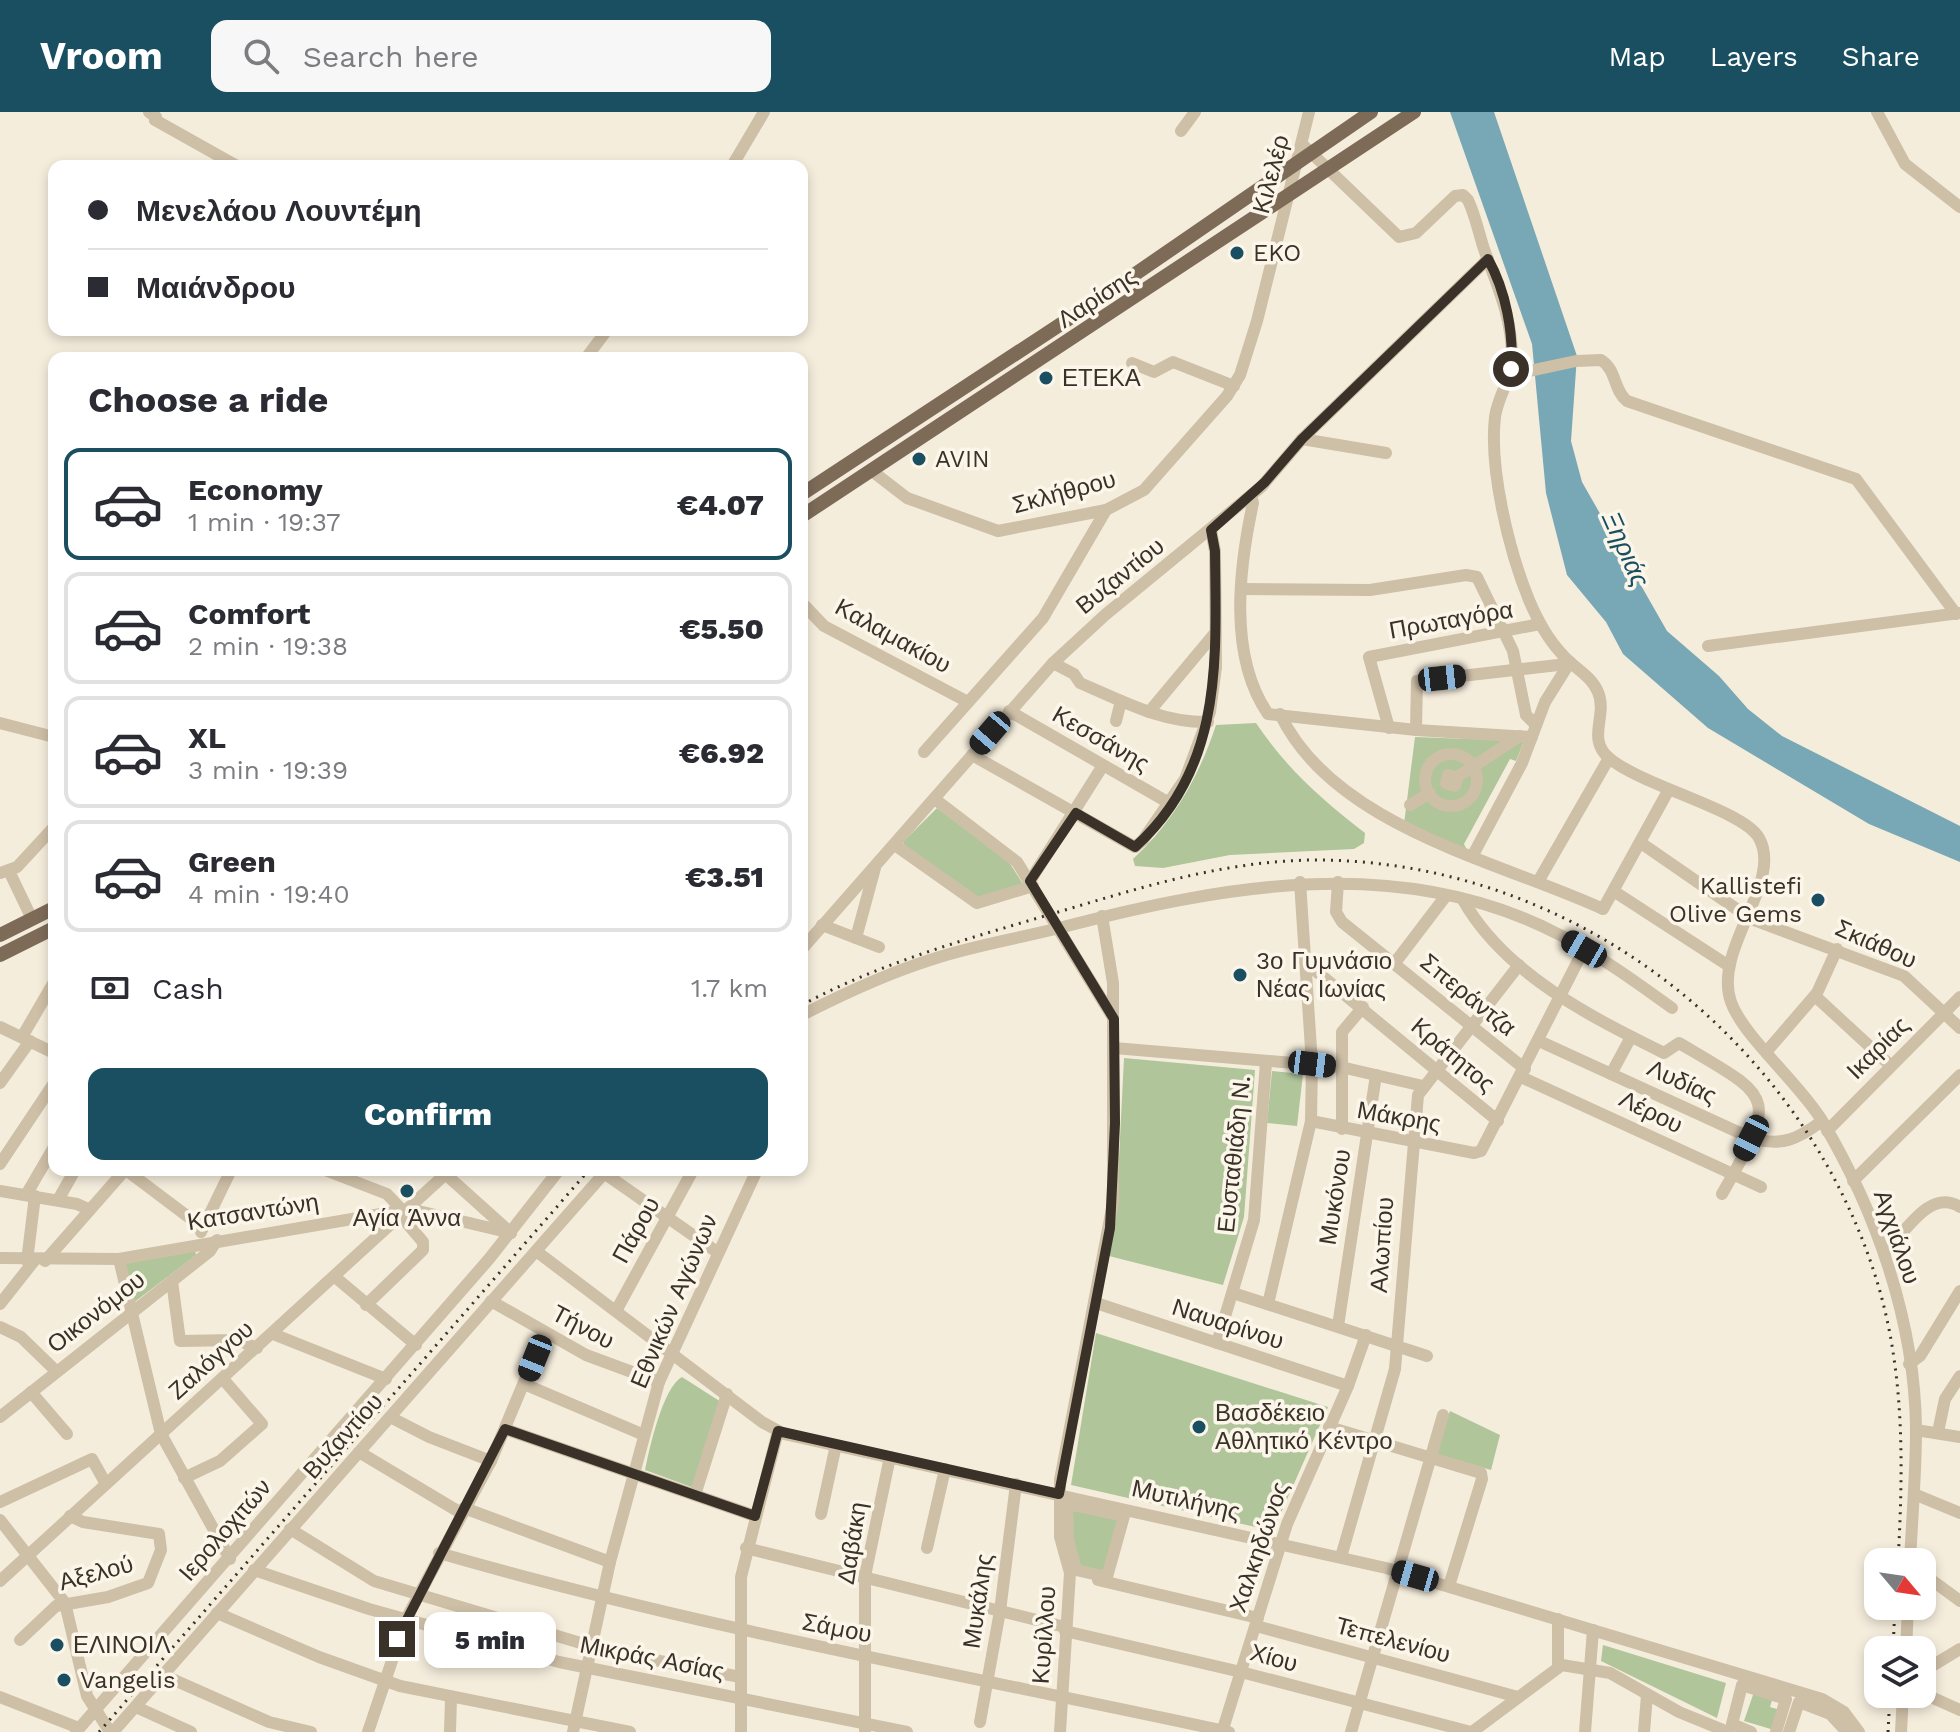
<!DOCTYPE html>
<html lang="en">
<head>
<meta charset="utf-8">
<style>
  body { margin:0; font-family:"Work Sans",sans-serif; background:#f7f7f7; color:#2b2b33; height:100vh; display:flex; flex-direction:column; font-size:30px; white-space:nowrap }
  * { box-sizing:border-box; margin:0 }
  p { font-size:26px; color:#7c7c81 }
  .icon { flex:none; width:44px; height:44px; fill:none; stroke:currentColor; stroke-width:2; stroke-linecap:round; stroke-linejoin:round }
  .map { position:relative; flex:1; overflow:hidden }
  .details { position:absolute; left:48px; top:240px; width:760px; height:824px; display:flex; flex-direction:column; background:#fff; border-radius:16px; box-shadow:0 4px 12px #0003 }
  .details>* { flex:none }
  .top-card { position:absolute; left:48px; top:48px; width:760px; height:176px; border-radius:16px; box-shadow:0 4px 12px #0003; display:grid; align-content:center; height:176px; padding:0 40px; background:#fff }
  .needle { width:52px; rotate:119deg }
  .controls { position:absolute; left:1864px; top:1436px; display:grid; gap:16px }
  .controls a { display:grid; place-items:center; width:72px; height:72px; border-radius:16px; background:#fff; box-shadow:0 4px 12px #0003; font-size:40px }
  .end { position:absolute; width:36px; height:36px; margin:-18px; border:10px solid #3a3128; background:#fff; box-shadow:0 0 0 4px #fff }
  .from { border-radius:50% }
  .bubble { position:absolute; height:56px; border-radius:16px; background:#fff; box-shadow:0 4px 12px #0003; font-size:26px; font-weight:800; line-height:56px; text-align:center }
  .car { position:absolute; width:24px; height:48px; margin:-24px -12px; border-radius:10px; box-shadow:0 0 6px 2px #0007; background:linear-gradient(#222 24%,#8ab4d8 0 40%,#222 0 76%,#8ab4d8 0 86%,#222 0) }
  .top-card b { display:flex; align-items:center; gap:28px; height:76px; font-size:30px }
  .top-card b+b { border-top:2px solid #e1e1e2 }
  .top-card i { width:20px; height:20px; background:#2b2b33 }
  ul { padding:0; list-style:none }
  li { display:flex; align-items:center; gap:24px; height:112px; margin:0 16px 12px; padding:0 24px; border:4px solid #e1e1e2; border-radius:16px }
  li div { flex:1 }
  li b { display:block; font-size:30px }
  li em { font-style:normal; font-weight:800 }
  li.active { border-color:#194f60 }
  li>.icon { width:72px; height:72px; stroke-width:1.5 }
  h2 { padding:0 40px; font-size:36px; line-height:96px }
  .pay { display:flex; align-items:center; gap:20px; height:88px; padding:0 40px; font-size:30px }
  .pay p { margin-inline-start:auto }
  .primary-button { display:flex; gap:16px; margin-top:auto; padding:16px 40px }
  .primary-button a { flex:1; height:92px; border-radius:16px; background:#194f60; color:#fff; font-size:32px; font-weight:800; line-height:92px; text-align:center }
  header { display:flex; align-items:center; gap:48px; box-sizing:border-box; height:112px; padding:0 40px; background:#194f60; color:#fff }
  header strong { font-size:38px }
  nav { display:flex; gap:44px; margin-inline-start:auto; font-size:28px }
  .search { width:560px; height:72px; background:#f7f7f7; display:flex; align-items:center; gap:20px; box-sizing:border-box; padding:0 28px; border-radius:16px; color:#7c7c81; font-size:30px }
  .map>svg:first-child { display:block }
  .green { fill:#b0c59a }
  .water { fill:#78a8b5 }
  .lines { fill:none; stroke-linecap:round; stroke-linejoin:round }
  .minor { stroke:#cebfa7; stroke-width:12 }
  .major { stroke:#7d6b58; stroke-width:14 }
  .rail { stroke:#3a3128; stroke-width:3; stroke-dasharray:2 6; stroke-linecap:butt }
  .route { stroke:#3a3128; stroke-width:10 }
  .poi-dot { fill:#194f60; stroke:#fbf6e9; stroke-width:3 }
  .labels { text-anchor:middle; stroke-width:7; stroke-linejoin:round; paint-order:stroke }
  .street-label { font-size:24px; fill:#3a3128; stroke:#fbf6e9 }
  .poi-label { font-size:24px; fill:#3a3128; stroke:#fbf6e9; text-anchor:start }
  .water-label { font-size:26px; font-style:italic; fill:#194f60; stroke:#fbf6e9 }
</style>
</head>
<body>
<header>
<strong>Vroom</strong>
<div class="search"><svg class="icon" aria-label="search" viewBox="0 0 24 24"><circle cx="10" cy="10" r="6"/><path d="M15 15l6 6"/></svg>Search here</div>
<nav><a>Map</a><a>Layers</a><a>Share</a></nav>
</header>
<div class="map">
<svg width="1960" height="1620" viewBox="0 0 1960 1620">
  <rect width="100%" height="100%" fill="#f5eddc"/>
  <g class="green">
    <path d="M1256 611C1286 656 1322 688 1365 721L1364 731 1354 737 1230 743 1163 756 1135 754 1133 747C1173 710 1199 665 1216 613Z"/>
    <polygon points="1415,625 1524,629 1516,649 1510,647 1464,732 1467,738 1404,712"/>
    <polygon points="937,696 1009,750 1023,772 977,788 908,740 903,730"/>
    <polygon points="1124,946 1255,958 1244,1105 1223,1173 1109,1144 1116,1106"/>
    <polygon points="1272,959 1303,962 1297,1014 1267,1011"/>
    <polygon points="195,1138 196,1143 132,1192 124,1152"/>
    <polygon points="1096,1221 1328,1295 1273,1419 1071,1373"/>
    <path d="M682 1265 721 1290 694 1376 645 1358C649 1337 663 1275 682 1265Z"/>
    <polygon points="1450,1299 1500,1323 1491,1358 1437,1342"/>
    <polygon points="1068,1394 1122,1405 1107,1463 1077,1456"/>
    <polygon points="1603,1533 1726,1571 1717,1606 1601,1549"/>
    <polygon points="1754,1580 1773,1585 1770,1595 1780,1598 1774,1618 1744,1609"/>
  </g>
  <polygon class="water" points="1450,0 1494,0 1577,244 1571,329 1582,370 1667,519 1719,564 1748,597 1782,624 1960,714 1960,750 1869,712 1708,616 1623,542 1606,510 1567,463 1546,381 1532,232"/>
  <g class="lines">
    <g class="minor">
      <polyline points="149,0 156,5 155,8 237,54"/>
      <polyline points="1877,0 1905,52 1960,95"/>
      <polyline points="1181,19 1195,0"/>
      <path d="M1303 33 1399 125 1416 121 1455 84 1463 83 1468 88C1476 105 1479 123 1485 140 1498 175 1512 207 1512 245 1512 267 1498 283 1495 305 1489 357 1509 439 1529 488 1537 507 1547 526 1561 541 1572 555 1591 563 1598 580 1608 604 1586 626 1609 646 1642 674 1744 698 1759 726 1784 770 1712 837 1731 890 1743 924 1799 971 1821 1007 1876 1099 1915 1209 1916 1317 1916 1362 1912 1406 1910 1450"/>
      <polyline points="732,54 764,0"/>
      <polyline points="586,246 607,218"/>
      <polyline points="1132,251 1154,260 1173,250 1234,274"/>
      <path d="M1510 263 1576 249 1601 248C1617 258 1613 278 1627 289L1856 367 1956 502"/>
      <polyline points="1302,327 1386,341"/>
      <polyline points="872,359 907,386 998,419 1106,398 1144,378 1227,284 1240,263 1257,209 1309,0"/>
      <path d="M1251 383 1253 391C1239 456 1228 544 1268 602L1416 618 1532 625"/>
      <polyline points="1241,477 1370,478 1466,463 1477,465 1513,539 1526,603 1536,613"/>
      <polyline points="802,491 824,514 968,590"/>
      <polyline points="1708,534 1960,501"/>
      <path d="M1053 551 1074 562 1080 571C1122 589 1162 611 1208 610"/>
      <polyline points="1009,599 1171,692"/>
      <polyline points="1149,600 1215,521"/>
      <path d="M1280 602C1334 715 1499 749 1603 797L1668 679"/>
      <polyline points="1116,609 1121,589"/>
      <polyline points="0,611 54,625"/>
      <polyline points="1389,616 1369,545 1540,512"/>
      <polyline points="1416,618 1417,569 1567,552"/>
      <polyline points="924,640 1043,506 1106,398"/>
      <circle cx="1451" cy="668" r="26"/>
      <polyline points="972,643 1135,735 1143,728 1185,667 1210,600 1216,555 1215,439 1211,418"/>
      <polyline points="1457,665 1455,674 1446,671 1448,663 1457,665 1520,624"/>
      <polyline points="936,688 1017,750 1112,904"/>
      <polyline points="1410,693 1430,681"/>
      <polyline points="1641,731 1751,807 1904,864 1960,916"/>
      <polyline points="895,733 977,791 1033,774"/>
      <polyline points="1473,743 1522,651 1545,590 1570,550"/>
      <polyline points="9,759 32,807"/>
      <polyline points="0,761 17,755 54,715"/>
      <polyline points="1539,768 1609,646"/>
      <polyline points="1030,769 1102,655"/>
      <polyline points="1338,770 1336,800 1342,810 1525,957"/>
      <polyline points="1615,780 1729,854"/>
      <path d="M1463 788C1505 862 1591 905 1664 941L1679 931C1774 987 1779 982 1722 1082"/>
      <polyline points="822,813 879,835"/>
      <polyline points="856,826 875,756"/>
      <polyline points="802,837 1053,551 1105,503 1261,375 1302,327 1488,147"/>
      <polyline points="1305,850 1498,1009"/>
      <polyline points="1394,852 1445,785"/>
      <polyline points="1815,884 1891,954"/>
      <path d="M802 903C843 882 886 862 930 848 971 834 1016 827 1059 816 1223 773 1402 740 1560 823 1600 844 1636 870 1672 896"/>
      <polyline points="0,915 54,941"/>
      <polyline points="22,925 54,870"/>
      <path d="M1539 929 1751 1026C1782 1035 1798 1027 1822 1009"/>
      <polyline points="1114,936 1341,955 1423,974"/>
      <polyline points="1767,939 1817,881 1837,837"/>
      <polyline points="1611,962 1631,925"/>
      <polyline points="1521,965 1761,1075"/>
      <polyline points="0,971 30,929"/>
      <polyline points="1311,1009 1474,1041 1481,1039 1584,837"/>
      <polyline points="1342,1017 1342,920 1363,895"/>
      <polyline points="1827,1019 1960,885"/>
      <polyline points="0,1052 54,971"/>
      <polyline points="126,1058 203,1116"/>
      <polyline points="325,1058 387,1082 402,1098"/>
      <polyline points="442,1059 511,1121"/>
      <polyline points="604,1061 717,1140"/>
      <polyline points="1853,1069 1960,963"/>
      <polyline points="0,1079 77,1092 88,1097"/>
      <polyline points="26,1083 54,1035"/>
      <polyline points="58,1088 75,1058"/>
      <polyline points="201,1120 231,1058"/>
      <polyline points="536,1139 762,1310 784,1322 1386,1456 1822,1587 1844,1600 1859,1620"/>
      <path d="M1884 1141C1904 1123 1929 1075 1960 1095"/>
      <polyline points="0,1146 119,1147 410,1097 511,1121"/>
      <polyline points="119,1147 161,1322 230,1447"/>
      <polyline points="27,1149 35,1084"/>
      <polyline points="45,1149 125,1058"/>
      <polyline points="335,1165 416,1233"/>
      <polyline points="172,1169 180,1229 237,1228 257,1236"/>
      <polyline points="1233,1181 1427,1244"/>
      <polyline points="491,1189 586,1243 659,1270"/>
      <polyline points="1096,1191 1348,1274"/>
      <polyline points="0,1192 34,1149"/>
      <polyline points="1268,1192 1311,1009 1312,952 1300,770"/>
      <polyline points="366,1193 423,1138 423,1130 401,1104"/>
      <polyline points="616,1199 693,1058"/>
      <polyline points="1338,1214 1376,963"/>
      <polyline points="0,1215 21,1225 56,1259"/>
      <polyline points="273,1222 386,1267"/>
      <polyline points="1217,1231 1254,1108 1266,950"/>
      <polyline points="1909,1252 1920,1244 1960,1179"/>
      <polyline points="524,1272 644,1323"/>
      <polyline points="31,1280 67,1322"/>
      <polyline points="0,1305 210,1139 217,1128"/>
      <polyline points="390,1305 429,1325 491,1349"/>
      <polyline points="1329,1315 1481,1361 1482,1367 1449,1474"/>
      <polyline points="505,1317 755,1404"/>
      <polyline points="1916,1318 1960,1325"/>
      <polyline points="1938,1320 1945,1287 1960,1264"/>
      <polyline points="359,1340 461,1401"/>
      <polyline points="184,1366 220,1349 262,1312 223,1267"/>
      <polyline points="1914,1382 1960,1401"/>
      <polyline points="695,1383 727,1282"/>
      <polyline points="0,1390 92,1347 106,1372"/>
      <polygon points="1067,1392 1124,1404 1107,1465 1076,1458 1068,1427"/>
      <polyline points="464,1396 610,1450"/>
      <polyline points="821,1402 836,1333"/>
      <polyline points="0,1408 65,1491 87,1584 110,1620"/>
      <polyline points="290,1417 374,1469 604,1538 740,1565"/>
      <polyline points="746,1436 1065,1515"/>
      <polyline points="927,1436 945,1357"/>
      <path d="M439 1441C699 1516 965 1563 1229 1620"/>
      <polyline points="1341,1445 1395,1257 1418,983 1519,853"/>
      <polyline points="254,1458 369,1497 559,1550 907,1620"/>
      <polyline points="1922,1461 1960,1489"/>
      <polyline points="1098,1468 1258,1506"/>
      <polyline points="0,1469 450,1058"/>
      <polyline points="217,1501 319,1545 400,1574 630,1620"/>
      <polyline points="1256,1514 1518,1585"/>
      <polyline points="1065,1519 1241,1560 1471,1620"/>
      <polyline points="20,1528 56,1494 108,1485 148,1471 161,1438 159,1422 83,1410 70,1404"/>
      <polyline points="1906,1538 1908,1494"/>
      <polyline points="1558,1555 1558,1507"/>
      <polyline points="1922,1560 1960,1537"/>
      <polyline points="163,1563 269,1610 311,1620"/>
      <polyline points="1922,1581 1960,1598"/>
      <polyline points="0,1585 79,1616"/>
      <polyline points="136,1595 191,1620"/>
      <polyline points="980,1610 1000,1499 1016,1372"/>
      <polyline points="76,1620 489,1147 559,1058"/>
      <polyline points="113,1620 607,1058"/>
      <polyline points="368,1620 406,1507 491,1349 545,1220"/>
      <polyline points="450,1620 451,1586"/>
      <polyline points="573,1620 610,1450 659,1270 757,1058"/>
      <polyline points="741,1620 741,1465 778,1319"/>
      <polyline points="865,1620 865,1464 890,1345"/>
      <polyline points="1060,1620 1070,1461 1060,1425 1060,1368 1113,1091 1113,871 1102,804"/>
      <polyline points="1222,1620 1287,1412 1348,1274 1366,1223"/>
      <polyline points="1351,1620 1443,1303"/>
      <polyline points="1472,1620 1562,1553 1610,1561 1679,1600 1728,1620"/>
      <polyline points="1585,1620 1593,1518"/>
      <polyline points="1644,1620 1647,1583"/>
      <polyline points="1751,1620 1732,1612 1742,1573 1786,1587 1776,1620"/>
      <polyline points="1789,1620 1799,1590 1830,1602 1847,1620"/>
      <polyline points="1901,1620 1903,1582"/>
    </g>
    <g class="major">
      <polyline points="802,382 1096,189 1371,0"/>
      <polyline points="802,404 1414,0"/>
      <polyline points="0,823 54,796"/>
      <polyline points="0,843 54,816"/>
    </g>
    <g class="rail">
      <path d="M802 893C874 854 953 831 1031 808 1128 780 1221 747 1323 748 1579 752 1807 932 1879 1176 1905 1266 1903 1358 1898 1450"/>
      <polyline points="1893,1538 1895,1494"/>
      <polyline points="99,1620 589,1058"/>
      <polyline points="1888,1620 1890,1582"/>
    </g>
  </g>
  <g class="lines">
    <path class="route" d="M397 1527 505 1317 755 1404 778 1319 1059 1382 1110 1116 1115 1011 1114 907 1030 769 1076 701 1135 735C1224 655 1216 547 1215 439L1211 418 1265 370 1302 327 1488 147C1506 179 1514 222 1511 257"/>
  </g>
  <g class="poi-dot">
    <circle cx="1237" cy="141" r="8"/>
    <circle cx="1046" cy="266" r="8"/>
    <circle cx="919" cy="347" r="8"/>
    <circle cx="1818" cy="788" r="8"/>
    <circle cx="1240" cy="863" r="8"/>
    <circle cx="407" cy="1079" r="8"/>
    <circle cx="1199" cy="1315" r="8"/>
    <circle cx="57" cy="1533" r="8"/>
    <circle cx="64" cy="1568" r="8"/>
  </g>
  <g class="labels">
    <g class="street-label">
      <text transform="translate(1271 62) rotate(-75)" y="8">Κιλελέρ</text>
      <text transform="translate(1097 186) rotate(-33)" y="8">Λαρίσης</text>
      <text transform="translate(1064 380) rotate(-15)" y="8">Σκλήθρου</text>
      <text transform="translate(1120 464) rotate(-39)" y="8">Βυζαντίου</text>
      <text transform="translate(1451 508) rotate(-10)" y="8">Πρωταγόρα</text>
      <text transform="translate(893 524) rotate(29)" y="8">Καλαμακίου</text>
      <text transform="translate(1101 627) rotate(30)" y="8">Κεσσάνης</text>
      <text transform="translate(1876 832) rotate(24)" y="8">Σκιάθου</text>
      <text transform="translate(1468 883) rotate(39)" y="8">Σπεράντζα</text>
      <text transform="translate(1878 936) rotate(-45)" y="8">Ικαρίας</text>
      <text transform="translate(1453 943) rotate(40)" y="8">Κράτητος</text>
      <text transform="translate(1682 970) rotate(25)" y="8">Λυδίας</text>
      <text transform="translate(1651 1000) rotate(26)" y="8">Λέρου</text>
      <text transform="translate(1399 1005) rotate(10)" y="8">Μάκρης</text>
      <text transform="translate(1234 1042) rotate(-84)" y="8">Ευσταθιάδη Ν.</text>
      <text transform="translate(1335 1085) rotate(-81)" y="8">Μυκόνου</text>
      <text transform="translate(253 1100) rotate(-9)" y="8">Κατσαντώνη</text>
      <text transform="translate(636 1118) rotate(-61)" y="8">Πάρου</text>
      <text transform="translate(1897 1125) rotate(71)" y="8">Αγχιάλου</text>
      <text transform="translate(1382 1133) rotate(-86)" y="8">Αλωπίου</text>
      <text transform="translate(674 1189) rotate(-67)" y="8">Εθνικών Αγώνων</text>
      <text transform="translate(96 1200) rotate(-38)" y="8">Οικονόμου</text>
      <text transform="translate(1228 1212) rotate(18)" y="8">Ναυαρίνου</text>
      <text transform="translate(583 1215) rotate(28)" y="8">Τήνου</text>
      <text transform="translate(211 1248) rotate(-42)" y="8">Ζαλόγγου</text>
      <text transform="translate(343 1324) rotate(-48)" y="8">Βυζαντίου</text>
      <text transform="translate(1186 1388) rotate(13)" y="8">Μυτιλήνης</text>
      <text transform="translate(225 1418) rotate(-49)" y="8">Ιερολοχιτών</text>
      <text transform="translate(852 1431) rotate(-81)" y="8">Δαβάκη</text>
      <text transform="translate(1259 1435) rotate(-71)" y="8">Χαλκηδώνος</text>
      <text transform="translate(96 1461) rotate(-15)" y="8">Αξελού</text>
      <text transform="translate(978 1489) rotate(-82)" y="8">Μυκάλης</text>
      <text transform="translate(837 1516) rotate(11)" y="8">Σάμου</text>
      <text transform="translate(1044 1523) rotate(-86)" y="8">Κυρίλλου</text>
      <text transform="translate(1393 1528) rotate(15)" y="8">Τεπελενίου</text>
      <text transform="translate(652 1546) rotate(11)" y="8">Μικράς Ασίας</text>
      <text transform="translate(1274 1546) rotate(15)" y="8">Χίου</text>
    </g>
    <g class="poi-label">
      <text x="1253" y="149">EKO</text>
      <text x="1062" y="274">ΕΤΕΚΑ</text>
      <text x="935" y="355">AVIN</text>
      <text x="1802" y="782" text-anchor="end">Kallistefi<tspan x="1802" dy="28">Olive Gems</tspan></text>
      <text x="1256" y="857">3ο Γυμνάσιο<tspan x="1256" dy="28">Νέας Ιωνίας</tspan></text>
      <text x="407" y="1114" text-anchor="middle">Αγία Άννα</text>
      <text x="1215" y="1309">Βασδέκειο<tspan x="1215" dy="28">Αθλητικό Κέντρο</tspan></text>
      <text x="73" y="1541">ΕΛΙΝΟΙΛ</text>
      <text x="80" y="1576">Vangelis</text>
    </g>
    <g class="water-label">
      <text transform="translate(1626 437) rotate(66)" y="9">Ξηριάς</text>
    </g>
  </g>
</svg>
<div class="controls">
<a><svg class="needle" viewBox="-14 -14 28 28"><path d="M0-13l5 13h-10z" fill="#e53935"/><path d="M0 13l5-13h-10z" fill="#7c7c81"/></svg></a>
<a><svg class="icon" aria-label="layers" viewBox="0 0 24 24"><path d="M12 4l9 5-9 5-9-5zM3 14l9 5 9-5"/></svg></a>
</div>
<i class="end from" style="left:1511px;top:257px"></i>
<i class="end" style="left:397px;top:1527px"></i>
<div class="bubble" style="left:424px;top:1500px;width:132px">5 min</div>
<i class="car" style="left:1442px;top:566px;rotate:84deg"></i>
<i class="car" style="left:990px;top:621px;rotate:221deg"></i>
<i class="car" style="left:1584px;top:837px;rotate:300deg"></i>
<i class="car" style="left:1312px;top:952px;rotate:97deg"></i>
<i class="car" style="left:1751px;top:1026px;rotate:207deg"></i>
<i class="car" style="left:535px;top:1246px;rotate:202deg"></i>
<i class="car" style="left:1415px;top:1464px;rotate:286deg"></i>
<div class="top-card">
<b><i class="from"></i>Μενελάου Λουντέμη</b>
<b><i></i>Μαιάνδρου</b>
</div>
<section class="details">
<h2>Choose a ride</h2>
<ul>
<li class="active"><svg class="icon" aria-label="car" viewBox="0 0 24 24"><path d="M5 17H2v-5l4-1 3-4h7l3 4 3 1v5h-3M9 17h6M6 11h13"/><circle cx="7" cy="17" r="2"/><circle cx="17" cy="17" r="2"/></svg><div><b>Economy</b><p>1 min · 19:37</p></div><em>€4.07</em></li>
<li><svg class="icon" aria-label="car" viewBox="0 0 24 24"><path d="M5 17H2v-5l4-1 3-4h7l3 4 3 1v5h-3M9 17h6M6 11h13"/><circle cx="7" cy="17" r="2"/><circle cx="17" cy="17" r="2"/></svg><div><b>Comfort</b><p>2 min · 19:38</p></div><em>€5.50</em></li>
<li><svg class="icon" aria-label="car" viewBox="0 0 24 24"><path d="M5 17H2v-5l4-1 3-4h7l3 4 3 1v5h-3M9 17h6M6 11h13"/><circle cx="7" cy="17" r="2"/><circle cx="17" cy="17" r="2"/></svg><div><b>XL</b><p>3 min · 19:39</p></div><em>€6.92</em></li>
<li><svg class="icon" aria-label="car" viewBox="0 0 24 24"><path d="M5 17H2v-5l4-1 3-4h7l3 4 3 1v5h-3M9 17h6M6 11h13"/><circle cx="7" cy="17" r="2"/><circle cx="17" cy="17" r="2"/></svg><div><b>Green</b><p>4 min · 19:40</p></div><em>€3.51</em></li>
</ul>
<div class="pay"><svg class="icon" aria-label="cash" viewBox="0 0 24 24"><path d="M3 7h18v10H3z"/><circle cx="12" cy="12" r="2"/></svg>Cash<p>1.7 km</p></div>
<div class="primary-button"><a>Confirm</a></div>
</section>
</div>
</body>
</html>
